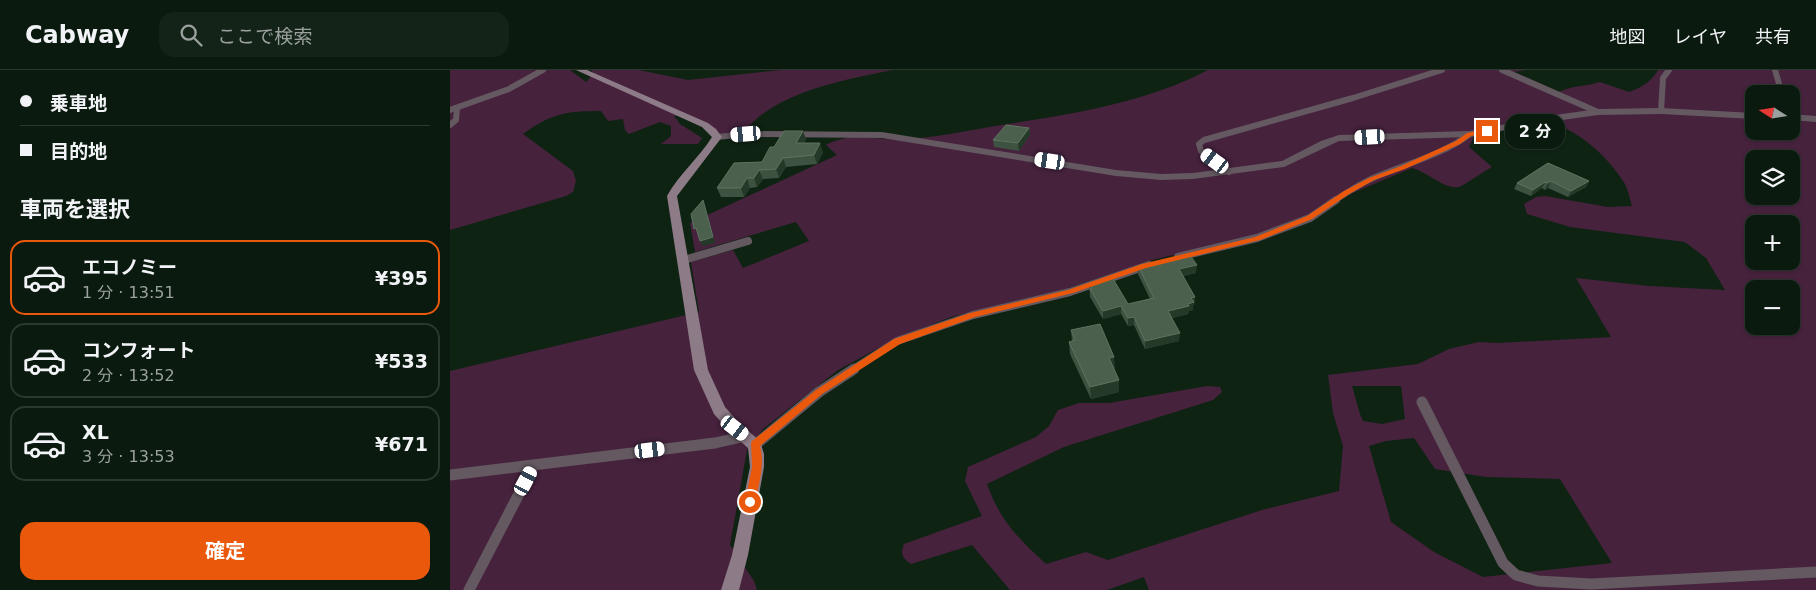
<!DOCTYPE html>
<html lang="ja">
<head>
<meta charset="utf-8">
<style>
  body { margin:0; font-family:"DejaVu Sans","Noto Sans JP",sans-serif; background:#142317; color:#f1f3f6; height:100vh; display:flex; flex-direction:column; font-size:19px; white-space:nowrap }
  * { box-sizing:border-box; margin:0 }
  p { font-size:16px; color:#9aa19e }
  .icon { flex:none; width:28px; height:28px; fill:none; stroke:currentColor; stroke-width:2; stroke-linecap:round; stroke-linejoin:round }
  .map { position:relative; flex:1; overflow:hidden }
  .drawer { display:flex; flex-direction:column; background:#0b1a0e; width:450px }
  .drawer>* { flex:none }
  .banner { display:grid; align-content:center; height:110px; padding:0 20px; background:#0b1a0e }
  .needle { width:32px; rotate:282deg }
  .tools { position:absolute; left:1295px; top:15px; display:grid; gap:10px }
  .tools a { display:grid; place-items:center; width:55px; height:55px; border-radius:10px; background:#0b1a0e; box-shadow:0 1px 4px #0004,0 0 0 1px #2b382e; font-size:25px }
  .end { position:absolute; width:22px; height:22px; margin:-11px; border:6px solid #ea580c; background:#fff; box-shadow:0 0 0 2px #fff }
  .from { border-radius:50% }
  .bubble { position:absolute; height:35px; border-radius:15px; background:#0b1a0e; box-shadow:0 1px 4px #0004,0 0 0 1px #2b382e; font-size:16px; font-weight:700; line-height:35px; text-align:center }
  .car { position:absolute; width:15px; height:30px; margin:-15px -8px; border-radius:6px; box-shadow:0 0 4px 1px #0007; background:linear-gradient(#fff 24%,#345 0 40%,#fff 0 76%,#345 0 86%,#fff 0) }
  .banner b { display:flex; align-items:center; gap:18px; height:48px; font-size:19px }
  .banner b+b { border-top:1px solid #2b382e }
  .banner i { width:12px; height:12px; background:#f1f3f6 }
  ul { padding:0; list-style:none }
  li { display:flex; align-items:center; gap:15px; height:75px; margin:0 10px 8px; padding:0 10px; border:2px solid #2b382e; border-radius:15px }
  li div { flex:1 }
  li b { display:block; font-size:19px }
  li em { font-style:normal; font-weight:700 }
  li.current { border-color:#ea580c }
  li>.icon { width:45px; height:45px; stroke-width:1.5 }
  h2 { padding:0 20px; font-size:22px; line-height:60px }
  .action { display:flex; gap:10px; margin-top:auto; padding:10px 20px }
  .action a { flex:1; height:58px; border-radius:15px; background:#ea580c; color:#fff; font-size:20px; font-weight:700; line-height:58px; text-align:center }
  header { display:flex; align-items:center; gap:30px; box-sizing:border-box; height:70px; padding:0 25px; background:#0b1a0e; border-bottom:1px solid #2b382e }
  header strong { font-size:24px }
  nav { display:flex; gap:28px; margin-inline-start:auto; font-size:18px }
  .search { width:350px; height:45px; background:#142317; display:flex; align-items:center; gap:12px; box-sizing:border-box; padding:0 18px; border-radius:15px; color:#9aa19e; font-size:19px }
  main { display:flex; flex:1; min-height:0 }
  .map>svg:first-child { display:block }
  .green { fill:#46223d; fill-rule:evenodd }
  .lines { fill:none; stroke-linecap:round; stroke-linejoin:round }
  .lane-far2 { stroke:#645961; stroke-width:6 }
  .lane-far1 { stroke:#645961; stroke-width:8 }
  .lane { stroke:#645961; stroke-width:11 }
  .street { fill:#645961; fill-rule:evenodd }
  .secondary { fill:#8d7b87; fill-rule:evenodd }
  .wall { fill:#3d5240 }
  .shaded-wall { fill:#243927 }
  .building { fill:#4c604e; stroke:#607362 }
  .route { fill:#ea580c }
</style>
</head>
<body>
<header>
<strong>Cabway</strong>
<div class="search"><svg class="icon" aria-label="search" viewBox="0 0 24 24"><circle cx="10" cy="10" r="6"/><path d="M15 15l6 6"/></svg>ここで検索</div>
<nav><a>地図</a><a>レイヤ</a><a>共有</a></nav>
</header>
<main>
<section class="drawer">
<div class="banner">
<b><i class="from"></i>乗車地</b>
<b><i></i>目的地</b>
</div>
<h2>車両を選択</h2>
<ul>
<li class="current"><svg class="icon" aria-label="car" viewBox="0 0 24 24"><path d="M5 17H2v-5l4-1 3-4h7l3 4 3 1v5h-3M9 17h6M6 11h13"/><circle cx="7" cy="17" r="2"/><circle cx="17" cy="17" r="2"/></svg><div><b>エコノミー</b><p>1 分 · 13:51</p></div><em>¥395</em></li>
<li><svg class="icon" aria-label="car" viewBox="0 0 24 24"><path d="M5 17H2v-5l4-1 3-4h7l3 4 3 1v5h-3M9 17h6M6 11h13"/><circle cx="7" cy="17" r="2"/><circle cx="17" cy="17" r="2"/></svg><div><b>コンフォート</b><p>2 分 · 13:52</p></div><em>¥533</em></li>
<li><svg class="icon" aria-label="car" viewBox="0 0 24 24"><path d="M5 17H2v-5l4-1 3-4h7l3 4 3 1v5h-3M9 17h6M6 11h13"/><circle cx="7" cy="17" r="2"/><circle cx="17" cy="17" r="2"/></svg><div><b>XL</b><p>3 分 · 13:53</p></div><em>¥671</em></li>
</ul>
<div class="action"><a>確定</a></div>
</section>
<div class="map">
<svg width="1366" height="520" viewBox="0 0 1366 520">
  <rect width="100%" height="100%" fill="#0f2313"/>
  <g class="green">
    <path d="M0 0H120L136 12 144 3 141 0H189L238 10 330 0H443C397 9 325 22 295 61L271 64 239 45 224 46 230 54 252 68 248 74H211L221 66V56L210 52 179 64 175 60 173 49 158 51 151 41C117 41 102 43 73 64L123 101 126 111 123 122 116 126 0 160Z"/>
    <path d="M758 0H1076L1064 2 1109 22C1123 15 1135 17 1150 12L1179 22C1191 18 1202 11 1208 0H1366V520H699L694 507 657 520H560L522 475 461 494C452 488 450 484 454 474L532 446 515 411 518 397 586 367 599 356 608 340 629 333H659L757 316 770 317 772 322 763 330 614 377 537 414C550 451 568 468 596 494L636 482 658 490 812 440 889 421 893 376 883 343 878 305 968 294 999 279 1029 272 1049 273 1161 267 1126 208 1199 216 1275 220 1256 188 1235 172 1120 157 1077 144 1074 134 1086 127 1095 126 1158 137 1182 136C1180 129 1178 120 1175 114 1157 84 1117 48 1080 50 1061 51 1041 58 1023 62V69L1019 77 1042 97C1034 101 1015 115 1009 117 995 120 976 101 962 98L905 122 854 147 803 167 706 189 616 219 501 247 445 269 388 300 313 359 297 380 280 475 304 511 307 520H0V301L249 242 241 192 283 180 293 198 359 171 346 152 245 182 240 153 387 85 376 75C405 60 424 71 454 69 484 68 516 61 545 56 617 45 693 34 758 0ZM1304 24H1341V61H1304ZM1304 89H1341V126H1304ZM1304 154H1341V191H1304ZM1304 219H1341V256H1304ZM902 316H951L955 349 932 354 913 351 910 344ZM964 368 985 399 1036 407 1110 409 1162 493 1033 507 984 482 941 452 919 376 936 371Z"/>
  </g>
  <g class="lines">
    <g class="lane-far2">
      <polyline points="1052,0 1148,42"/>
      <polyline points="1325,0 1332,24"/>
      <polyline points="0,40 59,19 93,0"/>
      <polyline points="1211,41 1213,8 1219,0"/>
      <polyline points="0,55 6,50 7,38"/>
      <polyline points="779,102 751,81 749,74 754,70 903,28 992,0"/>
      <path d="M884 131C896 123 908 115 921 109 954 94 991 86 1020 64"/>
    </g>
    <g class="lane-far1">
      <polyline points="728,187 807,168 860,148 886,130"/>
      <polyline points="234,190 298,171"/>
      <polyline points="402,300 447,271 523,245 620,222 699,195"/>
    </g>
    <g class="lane">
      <polyline points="972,332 1053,493 1066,505 1088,511 1141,514 1366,502"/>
      <polyline points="305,375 369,322 404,299"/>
      <polyline points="0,405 265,373 296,366"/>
      <polyline points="19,520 84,395"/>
    </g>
    <g class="street">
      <polygon points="1211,38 1304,43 1304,49 1211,44 1148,45 1091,53 1020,67 889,71 834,97 743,109 711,110 666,106 432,68 297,67 267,70 262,67 267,64 297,61 432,62 666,100 711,104 743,103 832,91 871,71 889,65 1020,61 1091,47 1148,39"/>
      <polygon points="1341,44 1366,46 1366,52 1341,50"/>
    </g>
    <path class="secondary" d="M126 0H137L258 53 266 59 272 67 227 126 258 300 275 337 290 354 310 371 314 384V397L298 485 289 520H271L282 485 300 397 298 378 280 362 264 344 244 300 217 126C229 104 249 88 262 67L252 57Z"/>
  </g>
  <g class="wall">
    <polygon points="579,58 580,65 569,81 544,77 543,70"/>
    <polygon points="356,69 354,73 373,82 367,94 336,97 329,108 313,109 307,117 300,118 294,127 271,127 267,118 312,92 324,77"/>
    <polygon points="1098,93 1139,111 1136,117 1118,127 1098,118 1095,120 1092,118 1081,126 1064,119 1067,113"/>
    <polygon points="688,196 746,203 733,206 745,227 744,235 743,235 743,240 739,241 738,244 722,248 729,271 695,279 684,255 678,256 671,244 653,249 640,227 639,214 678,234 700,229 688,204"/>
    <polygon points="621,260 665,299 664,299 669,322 641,329 620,284 619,272 622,271"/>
  </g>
  <g class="shaded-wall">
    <polygon points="579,58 580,65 569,81 568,73"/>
    <polygon points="353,61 356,69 349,82 346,73"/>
    <polygon points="370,73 373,82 367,94 364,85"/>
    <polygon points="333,88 336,97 329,108 326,99"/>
    <polygon points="309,100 313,109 307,117 304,108"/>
    <polygon points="297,108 300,118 294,127 291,118"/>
    <polygon points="1101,111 1098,118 1095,120 1098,113"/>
    <polygon points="1139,111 1136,117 1118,127 1121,121"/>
    <polygon points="1095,112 1092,118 1081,126 1083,120"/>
    <polygon points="253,130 255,136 265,173 253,176 250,171"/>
    <polygon points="747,195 746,203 728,207 729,199"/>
    <polygon points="745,227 744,235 743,235 743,240 739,241 738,244 718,249 718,241 738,234 741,228"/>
    <polygon points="671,236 671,244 653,249 653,241"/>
    <polygon points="684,247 684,255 678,256 678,248"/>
    <polygon points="730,263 729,271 695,279 695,271"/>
    <polygon points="664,287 665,299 659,300 659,288"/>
    <polygon points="669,310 669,322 641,329 640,317"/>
  </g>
  <g class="building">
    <polygon points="556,55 579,58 568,73 543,70"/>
    <polygon points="334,61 353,61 346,73 370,73 364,85 333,88 326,99 309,100 304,108 297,108 291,118 267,118 284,93 312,92 320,77 324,77"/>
    <polygon points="1098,93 1139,111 1121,121 1101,111 1098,113 1095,112 1083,120 1067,113"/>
    <polygon points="253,130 263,167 250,171 246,158 244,159 241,144"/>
    <polygon points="739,184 747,195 729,199 745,227 741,228 744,232 738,234 739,236 718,241 730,263 695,271 684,247 678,248 671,236 653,241 640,219 642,218 639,214 662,207 678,234 704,228 688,196"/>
    <polygon points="650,254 664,287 659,288 669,310 640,317 619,272 625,270 621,260"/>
  </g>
  <path class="route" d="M1037 59 1039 62 1021 66 1010 74 955 99 924 110 899 124 862 149 810 170 696 198 623 223 525 247 450 274 372 324 310 376C315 394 309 414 305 432L304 435H296L295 432 302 397 301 372 366 320 444 269 520 243 618 220 692 194 805 167 857 146 894 121 919 108 951 96 1006 71 1017 63Z"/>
</svg>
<div class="tools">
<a><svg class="needle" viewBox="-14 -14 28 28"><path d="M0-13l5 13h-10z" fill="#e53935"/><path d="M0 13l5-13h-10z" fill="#9aa19e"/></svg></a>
<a><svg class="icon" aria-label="layers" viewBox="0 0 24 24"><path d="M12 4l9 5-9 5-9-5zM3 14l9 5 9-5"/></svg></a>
<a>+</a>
<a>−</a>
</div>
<i class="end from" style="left:300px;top:432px"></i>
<i class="end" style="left:1037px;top:61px"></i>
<div class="bubble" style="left:1055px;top:44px;width:60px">2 分</div>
<i class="car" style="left:296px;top:64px;rotate:265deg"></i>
<i class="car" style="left:920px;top:67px;rotate:267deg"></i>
<i class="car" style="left:600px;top:91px;rotate:279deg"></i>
<i class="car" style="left:765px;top:91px;rotate:306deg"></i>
<i class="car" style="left:285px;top:358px;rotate:127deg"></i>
<i class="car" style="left:200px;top:380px;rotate:83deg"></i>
<i class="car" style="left:76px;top:411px;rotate:28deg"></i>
</div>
</main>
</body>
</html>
